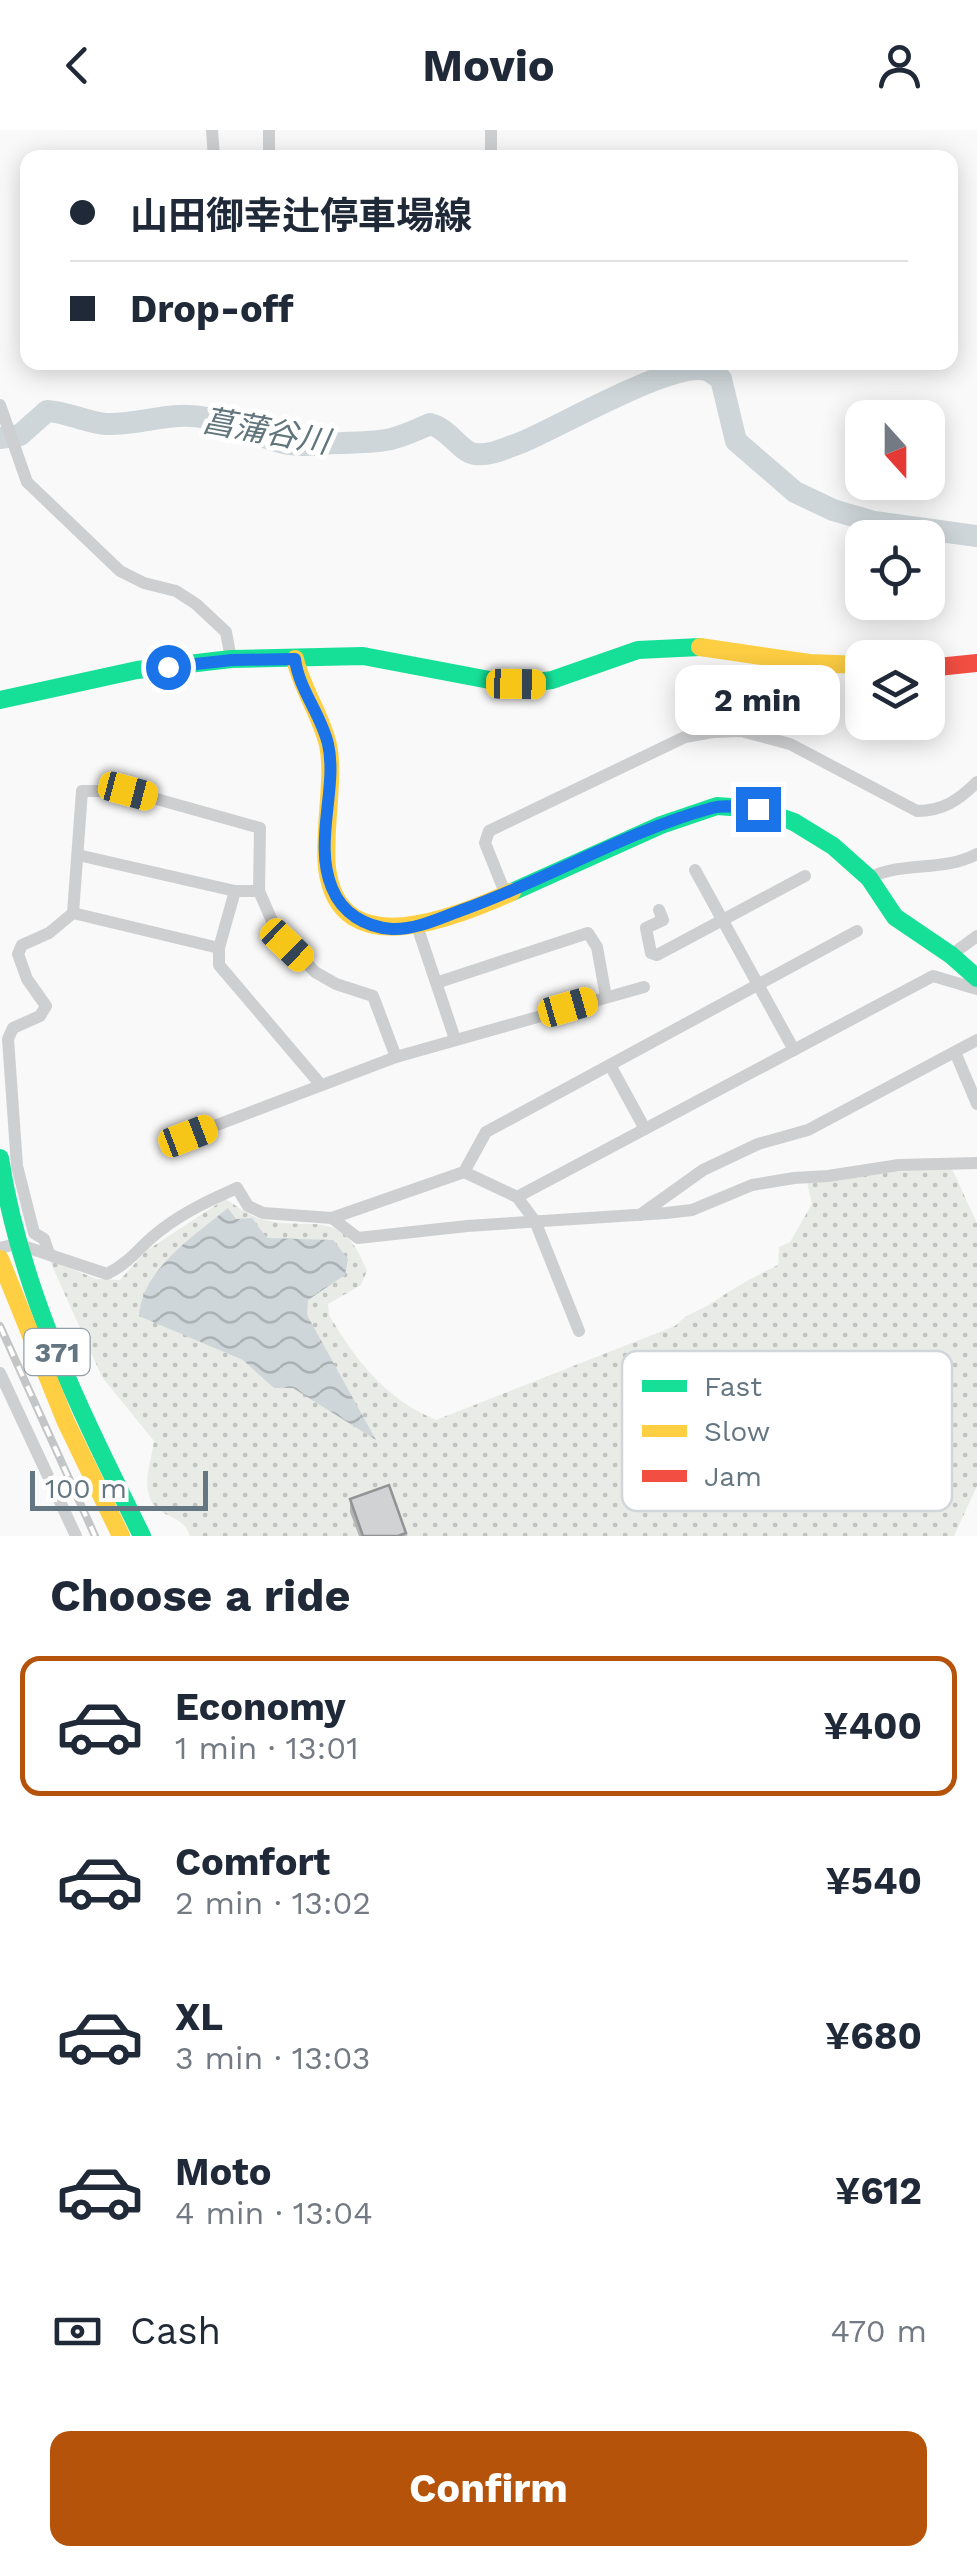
<!DOCTYPE html>
<html lang="en">
<head>
<meta charset="utf-8">
<style>
  body { margin:0; font-family:"Work Sans","Noto Sans JP",sans-serif; background:#f2f2f3; color:#1f2937; height:100vh; display:flex; flex-direction:column; font-size:38px; white-space:nowrap }
  * { box-sizing:border-box; margin:0 }
  p { font-size:32px; color:#747a83 }
  .icon { flex:none; width:55px; height:55px; fill:none; stroke:currentColor; stroke-width:2; stroke-linecap:round; stroke-linejoin:round }
  .map { position:relative; height:1406px; overflow:hidden }
  .side { display:flex; flex-direction:column; background:#fff; flex:1 }
  .side>* { flex:none }
  .guide { position:absolute; left:20px; top:20px; width:938px; height:220px; border-radius:20px; box-shadow:0 5px 25px #0003; display:grid; align-content:center; height:220px; padding:0 50px; background:#fff }
  .needle { width:65px; rotate:159deg }
  .fabs { position:absolute; left:845px; top:270px; display:grid; gap:20px }
  .fabs a { display:grid; place-items:center; width:100px; height:100px; border-radius:20px; background:#fff; box-shadow:0 5px 25px #0003; font-size:50px }
  .scale { position:absolute; left:30px; bottom:25px; width:178px; box-sizing:border-box; padding-left:10px; border:5px solid #657683; border-top:0; font-size:28px; line-height:35px; white-space:nowrap; color:#657683; -webkit-text-stroke:8px #fff; paint-order:stroke }
  .end { position:absolute; width:45px; height:45px; margin:-22px; border:12px solid #1a73e8; background:#fff; box-shadow:0 0 0 5px #fff }
  .from { border-radius:50% }
  .bubble { position:absolute; height:70px; border-radius:20px; background:#fff; box-shadow:0 5px 25px #0003; font-size:32px; font-weight:700; line-height:70px; text-align:center }
  .car { position:absolute; width:30px; height:60px; margin:-30px -15px; border-radius:12px; box-shadow:0 0 8px 2px #0007; background:linear-gradient(#f5c518 24%,#345 0 40%,#f5c518 0 76%,#345 0 86%,#f5c518 0) }
  .guide b { display:flex; align-items:center; gap:35px; height:95px; font-size:38px }
  .guide b+b { border-top:2px solid #e0e1e3 }
  .guide i { width:25px; height:25px; background:#1f2937 }
  ul { padding:0; list-style:none }
  li { display:flex; align-items:center; gap:30px; height:140px; margin:0 20px 15px; padding:0 30px; border:5px solid transparent; border-radius:20px }
  li div { flex:1 }
  li b { display:block; font-size:38px }
  li em { font-style:normal; font-weight:700 }
  li.current { border-color:#b45309 }
  li>.icon { width:90px; height:90px; stroke-width:1.5 }
  h2 { padding:0 50px; font-size:45px; line-height:120px }
  .pay { display:flex; align-items:center; gap:25px; height:110px; padding:0 50px; font-size:38px }
  .pay p { margin-inline-start:auto }
  .primary-button { display:flex; gap:20px; margin-top:auto; padding:20px 50px }
  .primary-button a { flex:1; height:115px; border-radius:20px; background:#b45309; color:#fff; font-size:40px; font-weight:700; line-height:115px; text-align:center }
  header { display:flex; justify-content:space-between; align-items:center; height:130px; padding:0 50px; background:#fff; font-size:45px; font-weight:700 }
  .map>svg:first-child { display:block }
  .park { fill:url(#park-dots) }
  .water { fill:url(#water-waves) }
  .lines { fill:none; stroke-linecap:round; stroke-linejoin:round }
  .river { stroke:#ced6d9; stroke-width:22 }
  .street { stroke:#cecfd0; stroke-width:12 }
  .fast { stroke:#16e098; stroke-width:18 }
  .slow { stroke:#ffcf43; stroke-width:18 }
  .jam { stroke:#f24e42; stroke-width:18 }
  .rail-casing { stroke:#c3c5c6; stroke-width:8 }
  .rail { stroke:#fff; stroke-width:4; stroke-dasharray:11; stroke-linecap:butt }
  .wall { fill:#b3b5b5 }
  .building { fill:#d0d2d3; stroke:#929394; stroke-width:2.5 }
  .route { stroke:#1a73e8; stroke-width:12 }
  .labels { text-anchor:middle; stroke-width:10; stroke-linejoin:round; paint-order:stroke }
  .shield { fill:#fff; stroke:#939fa8; stroke-width:2.5 }
  .shield-label { font-size:28px; font-weight:bold; fill:#657683 }
  .water-label { font-size:32px; font-style:italic; fill:#60757c; stroke:#fff }
  .key { fill:#fff; stroke:#d1d6da; stroke-width:2.5 }
  .key-label { font-size:28px; fill:#657683 }
</style>
</head>
<body>
<header><svg class="icon" aria-label="back" viewBox="0 0 24 24"><path d="M15 5l-7 7 7 7"/></svg>Movio<svg class="icon" aria-label="person" viewBox="0 0 24 24"><circle cx="12" cy="8" r="4"/><path d="M4 21q1-7 8-7t8 7"/></svg></header>
<div class="map">
<svg width="977" height="1406" viewBox="0 0 977 1406">
  <defs>
    <pattern id="park-dots" width="8" height="8" patternUnits="userSpaceOnUse" patternTransform="scale(2.5)"><rect width="8" height="8" fill="#e8ebe6"/><path d="M2 2h.1M6 6h.1" fill="none" stroke="#c0c3c0" stroke-width="1.8" stroke-linecap="round"/></pattern>
    <pattern id="water-waves" width="16" height="10" patternUnits="userSpaceOnUse" patternTransform="scale(2.5)"><rect width="16" height="10" fill="#ced6d9"/><path d="M0 5q4-4 8 0t8 0" fill="none" stroke="#abb2b5"/></pattern>
  </defs>
  <rect width="100%" height="100%" fill="#f9f9f9"/>
  <path class="park" d="M952 1039 977 1093V1356L954 1406H190C182 1381 153 1390 148 1361 145 1347 152 1326 154 1311L102 1247 49 1129 96 1149 120 1150 146 1121 225 1069C236 1075 249 1086 261 1089 312 1103 341 1074 367 1141L361 1155 328 1174 329 1185C356 1231 386 1269 436 1290L675 1196C688 1182 701 1181 715 1171 735 1157 755 1146 778 1135L779 1117 790 1112 812 1074 807 1052 912 1040Z"/>
  <path class="water" d="M228 1078 236 1089 252 1088 267 1108 333 1110 348 1129 345 1145 308 1170 307 1185 376 1310 293 1258H274L243 1230 139 1186C142 1139 194 1106 228 1078Z"/>
  <g class="lines">
    <path class="river" d="M0 308 20 305 47 281C68 282 87 293 107 294 141 295 173 280 207 288 232 293 255 305 280 312 301 318 320 313 341 313 384 312 391 312 430 294 450 299 460 322 475 324 490 326 506 318 520 313 558 298 672 230 707 240 712 242 716 246 721 249L736 311 795 362 833 380 874 392 977 406"/>
    <g class="street">
      <polyline points="212,0 214,28"/>
      <polyline points="269,0 269,28"/>
      <polyline points="491,0 491,28"/>
      <polyline points="0,275 27,352 120,441 144,453 176,461 196,474 226,502 231,529"/>
      <polyline points="78,725 235,761 259,761"/>
      <polyline points="695,740 794,920"/>
      <path d="M869 748C902 731 943 742 977 724"/>
      <polyline points="235,761 219,818 219,835 321,955"/>
      <path d="M506 765 485 713 489 701 685 607 713 602 741 601 790 614 917 681C943 681 959 670 977 652"/>
      <polyline points="659,780 663,790 646,798 651,823 657,825 805,746"/>
      <polyline points="73,783 219,818"/>
      <polyline points="417,796 455,909"/>
      <polyline points="951,825 977,806"/>
      <polyline points="439,852 588,803 597,817 606,867"/>
      <polyline points="955,922 977,974"/>
      <polyline points="610,935 645,999"/>
      <polyline points="188,1006 396,927 644,857"/>
      <polyline points="464,1042 517,1067 535,1091 579,1201"/>
      <polyline points="517,1067 933,846 977,859"/>
      <polyline points="640,1085 703,1040 758,1014 808,1000 977,910"/>
      <polyline points="332,1088 358,1108 467,1096 666,1083 692,1080 752,1055 794,1048 828,1046 899,1035 977,1033"/>
      <path d="M0 1118 17 1114 107 1144C134 1130 139 1116 161 1100 184 1082 210 1070 237 1058L248 1076 263 1083 332 1088 464 1042 486 1002 857 801"/>
      <polyline points="49,1124 44,1109 34,1103 17,1036 8,909 13,898 40,886 46,876 27,849 18,824 22,815 49,803 73,783 82,661 128,661 260,698 259,761 276,800 315,842 336,854 373,866 396,927"/>
      <polyline points="0,1243 76,1406"/>
    </g>
    <g class="fast">
      <polyline points="0,570 137,540 231,529 363,526 516,555 552,550 638,520 700,517"/>
      <polyline points="512,762 661,695 717,676 758,679 794,692 833,716 869,748 895,787 951,825 977,848"/>
      <path d="M0 1028C21 1164 82 1284 142 1406"/>
    </g>
    <g class="slow">
      <polyline points="700,517 809,533 862,535"/>
      <path d="M295 529C302 559 321 585 328 615 335 648 323 701 327 738 339 837 457 786 512 762"/>
      <polyline points="0,1129 65,1290 121,1406"/>
    </g>
    <polyline class="jam" points="928,538 977,533"/>
    <defs>
      <polyline id="rail" points="0,1196 95,1406"/>
    </defs>
    <use href="#rail" class="rail-casing"/>
    <use href="#rail" class="rail"/>
  </g>
  <polygon class="wall" points="350,1369 406,1406 359,1406 350,1382"/>
  <polygon class="building" points="389,1355 406,1403 398,1406 363,1406 350,1369"/>
  <g class="lines">
    <path class="route" d="M168 537 232 530 295 529C299 560 321 584 328 614 338 658 313 713 332 758 342 783 365 797 392 799 417 800 442 787 465 779 549 749 627 701 712 678 726 674 743 678 758 679"/>
  </g>
  <g class="labels">
    <rect class="shield" x="24.5" y="1199" width="65" height="46" rx="8"/>
    <g class="shield-label">
      <text x="57" y="1232">371</text>
    </g>
    <g class="water-label">
      <text transform="translate(266 301) rotate(10)" y="11">菖蒲谷川</text>
    </g>
  </g>
  <rect x="622" y="1221" width="330" height="160" rx="15" class="key"/>
  <rect x="642" y="1250" width="45" height="12" fill="#16e098"/>
  <rect x="642" y="1295" width="45" height="12" fill="#ffcf43"/>
  <rect x="642" y="1340" width="45" height="12" fill="#f24e42"/>
  <g class="key-label">
    <text x="704" y="1266">Fast</text>
    <text x="704" y="1311">Slow</text>
    <text x="704" y="1356">Jam</text>
  </g>
</svg>
<div class="fabs">
<a><svg class="needle" viewBox="-14 -14 28 28"><path d="M0-13l5 13h-10z" fill="#e53935"/><path d="M0 13l5-13h-10z" fill="#747a83"/></svg></a>
<a><svg class="icon" aria-label="locate" viewBox="0 0 24 24"><circle cx="12" cy="12" r="6"/><path d="M12 2v4M12 18v4M2 12h4M18 12h4"/></svg></a>
<a><svg class="icon" aria-label="layers" viewBox="0 0 24 24"><path d="M12 4l9 5-9 5-9-5zM3 14l9 5 9-5"/></svg></a>
</div>
<div class="scale">100 m</div>
<i class="end from" style="left:168px;top:537px"></i>
<i class="end" style="left:758px;top:679px"></i>
<div class="bubble" style="left:675px;top:535px;width:165px">2 min</div>
<i class="car" style="left:516px;top:554px;rotate:91deg"></i>
<i class="car" style="left:128px;top:661px;rotate:105deg"></i>
<i class="car" style="left:287px;top:815px;rotate:134deg"></i>
<i class="car" style="left:568px;top:877px;rotate:74deg"></i>
<i class="car" style="left:188px;top:1006px;rotate:69deg"></i>
<div class="guide">
<b><i class="from"></i>山田御幸辻停車場線</b>
<b><i></i>Drop-off</b>
</div>
</div>
<section class="side">
<h2>Choose a ride</h2>
<ul>
<li class="current"><svg class="icon" aria-label="car" viewBox="0 0 24 24"><path d="M5 17H2v-5l4-1 3-4h7l3 4 3 1v5h-3M9 17h6M6 11h13"/><circle cx="7" cy="17" r="2"/><circle cx="17" cy="17" r="2"/></svg><div><b>Economy</b><p>1 min · 13:01</p></div><em>¥400</em></li>
<li><svg class="icon" aria-label="car" viewBox="0 0 24 24"><path d="M5 17H2v-5l4-1 3-4h7l3 4 3 1v5h-3M9 17h6M6 11h13"/><circle cx="7" cy="17" r="2"/><circle cx="17" cy="17" r="2"/></svg><div><b>Comfort</b><p>2 min · 13:02</p></div><em>¥540</em></li>
<li><svg class="icon" aria-label="car" viewBox="0 0 24 24"><path d="M5 17H2v-5l4-1 3-4h7l3 4 3 1v5h-3M9 17h6M6 11h13"/><circle cx="7" cy="17" r="2"/><circle cx="17" cy="17" r="2"/></svg><div><b>XL</b><p>3 min · 13:03</p></div><em>¥680</em></li>
<li><svg class="icon" aria-label="car" viewBox="0 0 24 24"><path d="M5 17H2v-5l4-1 3-4h7l3 4 3 1v5h-3M9 17h6M6 11h13"/><circle cx="7" cy="17" r="2"/><circle cx="17" cy="17" r="2"/></svg><div><b>Moto</b><p>4 min · 13:04</p></div><em>¥612</em></li>
</ul>
<div class="pay"><svg class="icon" aria-label="cash" viewBox="0 0 24 24"><path d="M3 7h18v10H3z"/><circle cx="12" cy="12" r="2"/></svg>Cash<p>470 m</p></div>
<div class="primary-button"><a>Confirm</a></div>
</section>
</body>
</html>
